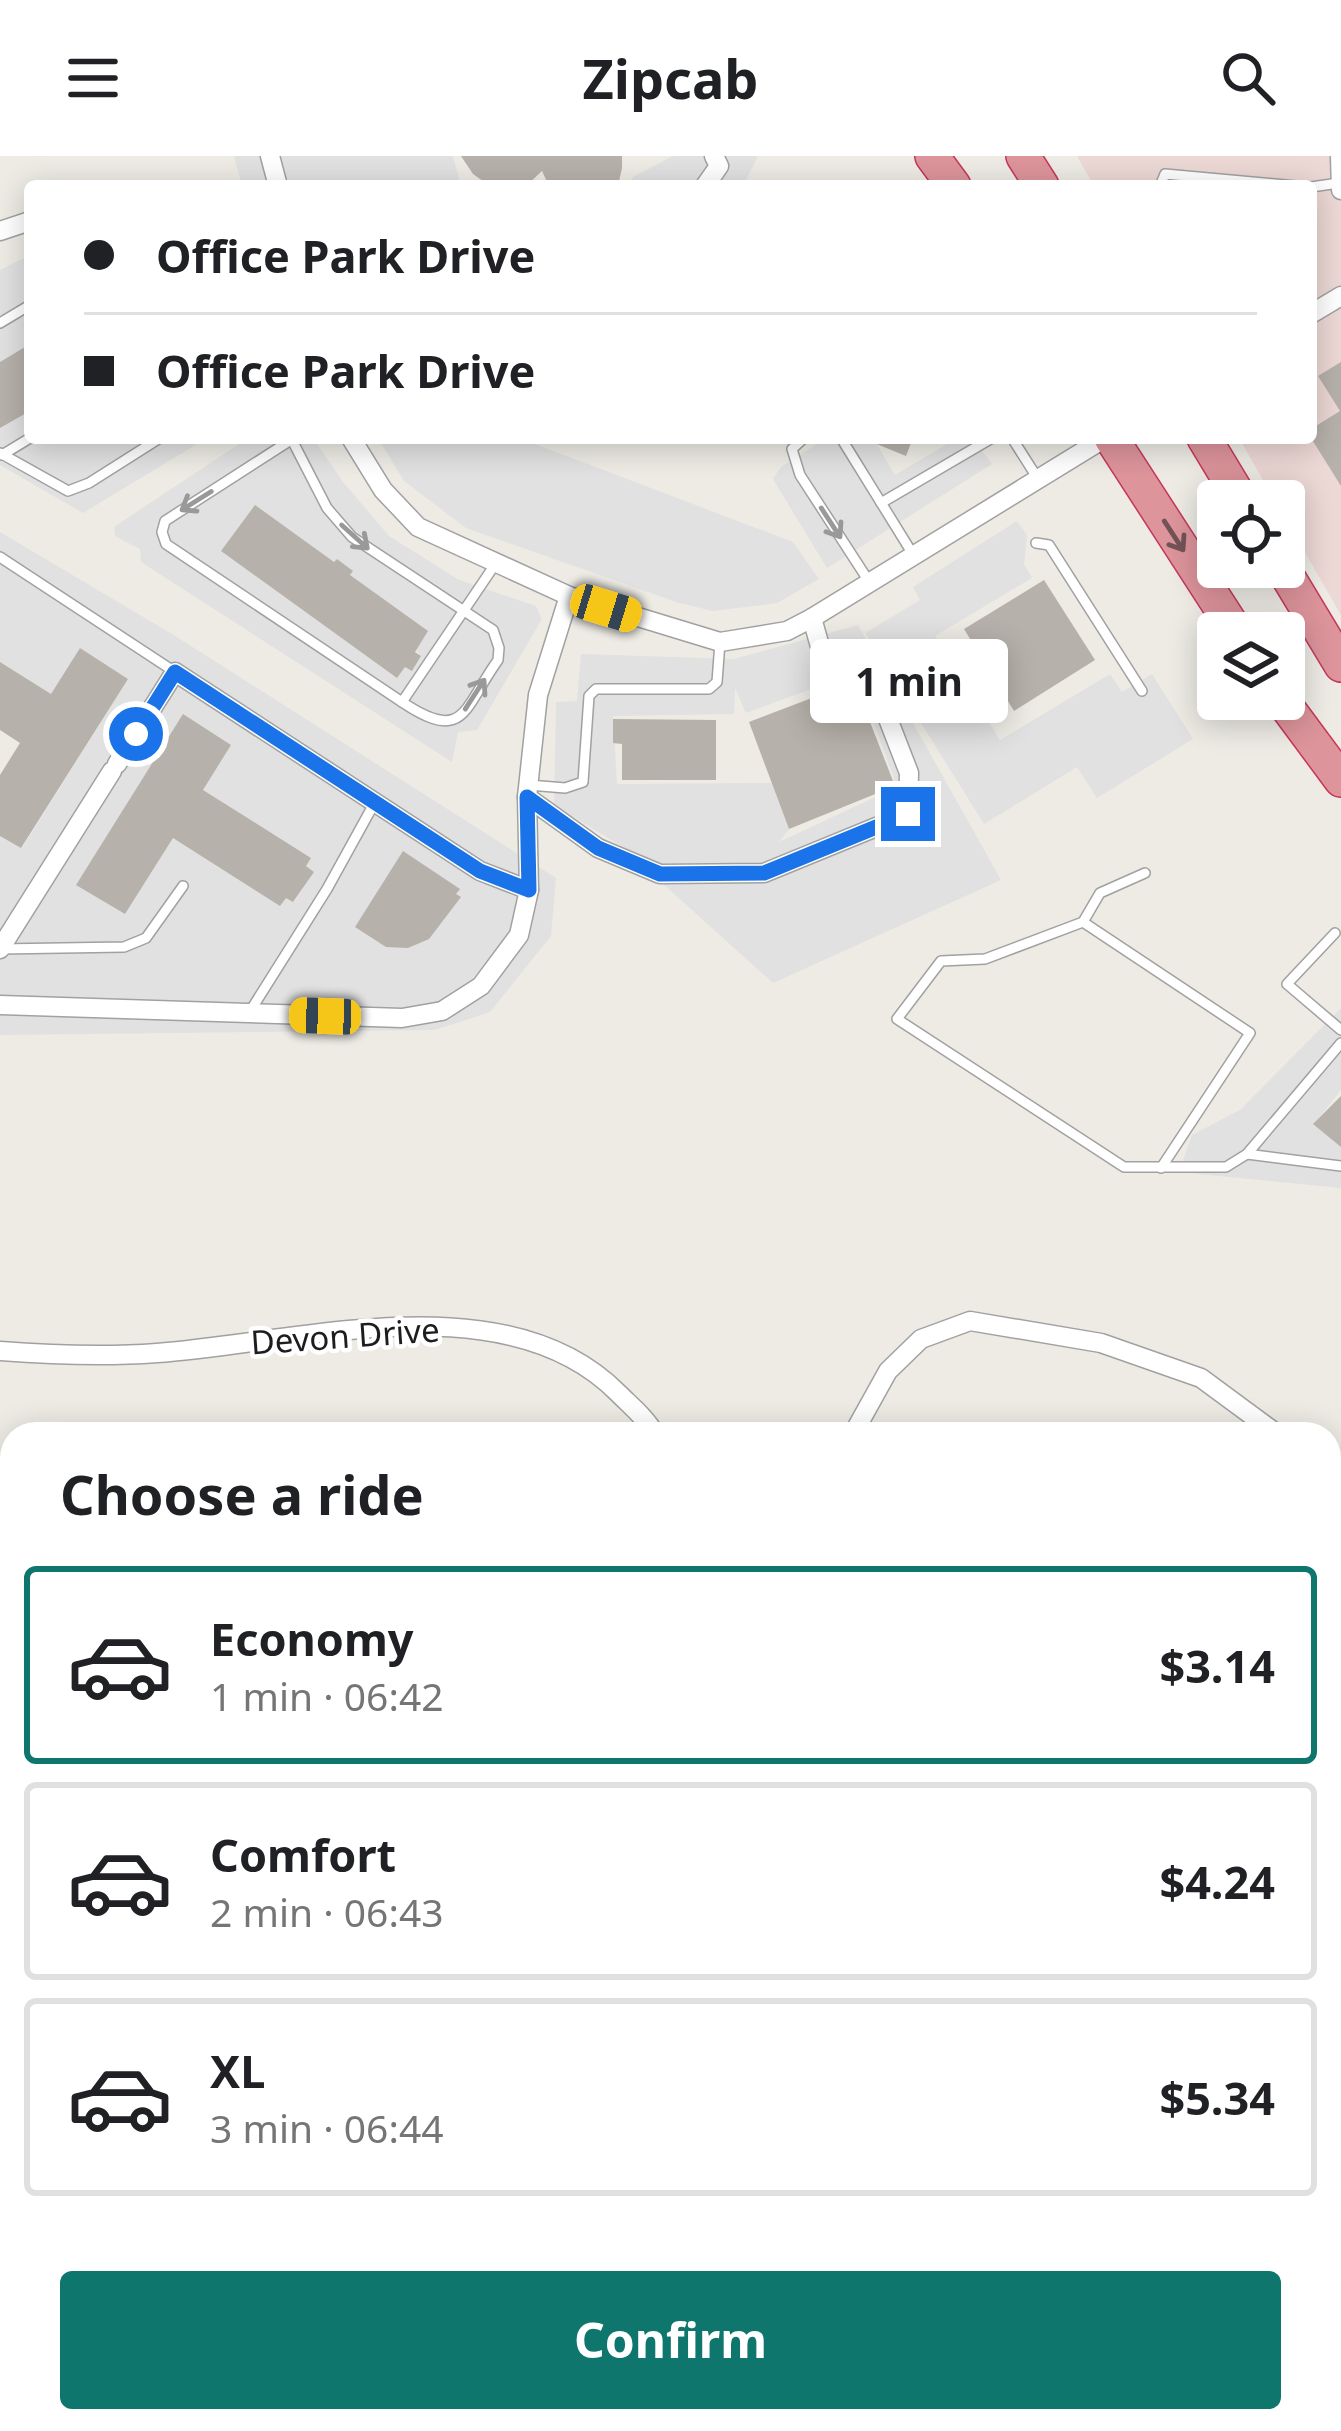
<!DOCTYPE html>
<html lang="en">
<head>
<meta charset="utf-8">
<style>
  body { margin:0; font-family:"Noto Sans",sans-serif; background:#f6f6f6; color:#202124; height:100vh; display:flex; flex-direction:column; font-size:45px; white-space:nowrap }
  * { box-sizing:border-box; margin:0 }
  p { font-size:39px; color:#757577 }
  .icon { flex:none; width:66px; height:66px; fill:none; stroke:currentColor; stroke-width:2; stroke-linecap:round; stroke-linejoin:round }
  .map { position:relative; flex:1; overflow:hidden }
  .panel { position:absolute; left:0px; top:1266px; width:1341px; height:1011px; display:flex; flex-direction:column; background:#fff; border-radius:36px 36px 0 0; box-shadow:0 6px 30px #0003 }
  .panel>* { flex:none }
  .top-card { position:absolute; left:24px; top:24px; width:1293px; height:264px; border-radius:12px; box-shadow:0 6px 30px #0003; display:grid; align-content:center; height:264px; padding:0 60px; background:#fff }
  .controls { position:absolute; left:1197px; top:324px; display:grid; gap:24px }
  .controls a { display:grid; place-items:center; width:108px; height:108px; border-radius:12px; background:#fff; box-shadow:0 6px 30px #0003; font-size:60px }
  .end { position:absolute; width:54px; height:54px; margin:-27px; border:15px solid #1a73e8; background:#fff; box-shadow:0 0 0 6px #fff }
  .from { border-radius:50% }
  .bubble { position:absolute; height:84px; border-radius:12px; background:#fff; box-shadow:0 6px 30px #0003; font-size:39px; font-weight:700; line-height:84px; text-align:center }
  .car { position:absolute; width:36px; height:72px; margin:-36px -18px; border-radius:15px; box-shadow:0 0 9px 3px #0007; background:linear-gradient(#f5c518 24%,#345 0 40%,#f5c518 0 76%,#345 0 86%,#f5c518 0) }
  .top-card b { display:flex; align-items:center; gap:42px; height:114px; font-size:45px }
  .top-card b+b { border-top:3px solid #e0e0e0 }
  .top-card i { width:30px; height:30px; background:#202124 }
  ul { padding:0; list-style:none }
  li { display:flex; align-items:center; gap:36px; height:198px; margin:0 24px 18px; padding:0 36px; border:6px solid #e0e0e0; border-radius:12px }
  li div { flex:1 }
  li b { display:block; font-size:45px }
  li em { font-style:normal; font-weight:700 }
  li.selected { border-color:#0f766e }
  li>.icon { width:108px; height:108px; stroke-width:1.5 }
  h2 { padding:0 60px; font-size:54px; line-height:144px }
  .button { display:flex; gap:24px; margin-top:auto; padding:24px 60px }
  .button a { flex:1; height:138px; border-radius:12px; background:#0f766e; color:#fff; font-size:48px; font-weight:700; line-height:138px; text-align:center }
  header { display:flex; justify-content:space-between; align-items:center; height:156px; padding:0 60px; background:#fff; font-size:54px; font-weight:700 }
  .map>svg:first-child { display:block }
  .commercial { fill:#ecd8d5 }
  .parking { fill:#e1e1e1; fill-rule:evenodd }
  .building { fill:#b6b1aa }
  .lines { fill:none; stroke-linecap:round; stroke-linejoin:round }
  .lane-casing { stroke:#a1a1a1; stroke-width:12 }
  .street-casing { stroke:#a1a1a1; stroke-width:21 }
  .highway-casing { stroke:#c6365b; stroke-width:36 }
  .lane { stroke:#fff; stroke-width:9 }
  .street { stroke:#fff; stroke-width:18 }
  .highway { stroke:#dd949b; stroke-width:33 }
  .oneway { stroke:#999 }
  .oneway2 { stroke:#735356 }
  .route { stroke:#1a73e8; stroke-width:15 }
  .labels { text-anchor:middle; stroke-width:9; stroke-linejoin:round; paint-order:stroke }
  .street-label { font-size:33px; fill:#1d1d1d; stroke:#fff }
</style>
</head>
<body>
<header><svg class="icon" aria-label="menu" viewBox="0 0 24 24"><path d="M4 6h16M4 12h16M4 18h16"/></svg>Zipcab<svg class="icon" aria-label="search" viewBox="0 0 24 24"><circle cx="10" cy="10" r="6"/><path d="M15 15l6 6"/></svg></header>
<div class="map">
<svg width="1341" height="2275" viewBox="0 0 1341 2275">
  <rect width="100%" height="100%" fill="#edebe4"/>
  <polygon class="commercial" points="1077,0 1341,0 1341,459 1284,360 1284,345 1275,345 1239,282 1311,282 1311,30 1094,30"/>
  <g class="parking">
    <polygon points="234,0 453,0 461,30 242,30"/>
    <polygon points="673,0 756,0 757,2 743,30 629,30 633,21"/>
    <polygon points="30,99 30,188 0,206 0,114"/>
    <polygon points="30,255 30,282 207,282 83,357 0,309 0,272"/>
    <path d="M248 282H313L343 326 389 380 459 424 536 450 542 463 477 574 458 576 452 606 141 406 140 393 115 380 114 371ZM255 350 334 406 337 404 353 415 350 419 421 500 413 514 405 511 396 521 222 395Z"/>
    <polygon points="399,282 519,282 793,386 819,423 777,447 713,455 679,447 466,372 404,325 381,287"/>
    <polygon points="826,282 873,282 895,319 957,282 972,282 992,308 827,412 773,323 781,311"/>
    <polygon points="1017,365 1027,379 1024,408 1032,422 935,480 1000,584 1110,518 1122,536 1152,518 1193,583 1097,642 1077,611 984,668 865,477 920,444 913,431"/>
    <path d="M0 376 172 478 556 722 551 780 490 856 435 874 0 879V680L22 692 128 523 80 492 51 538 0 506ZM184 559 231 589 203 634 310 701 306 710 314 716 294 746 173 682 125 758 77 729Z"/>
    <path d="M858 469 1001 724 773 827 621 690 554 649 556 546 577 545 581 498 734 503ZM844 521 859 526 897 631 779 686 789 673 772 627 617 628 613 560 734 558 735 532 746 557Z"/>
    <polygon points="1341,852 1341,934 1314,968 1341,984 1341,1032 1179,1016 1192,979 1240,954"/>
  </g>
  <g class="building">
    <polygon points="461,0 622,0 622,12 618,30 549,30 542,15 526,30 490,30 473,18"/>
    <polygon points="30,188 30,255 0,272 0,206"/>
    <polygon points="1341,206 1341,330 1311,282 1311,273 1340,255 1318,220"/>
    <polygon points="862,282 913,282 906,300"/>
    <polygon points="255,349 334,406 337,403 353,415 350,419 428,475 415,496 421,500 412,515 405,511 397,522 221,395"/>
    <polygon points="1044,424 1095,504 1014,555 964,473"/>
    <polygon points="80,492 128,523 21,692 0,680 0,619 20,587 0,574 0,506 51,538"/>
    <polygon points="851,527 856,530 895,630 789,673 749,566"/>
    <polygon points="183,558 231,589 203,634 311,702 306,710 314,716 293,746 286,742 280,750 173,682 125,758 76,729"/>
    <polygon points="613,563 716,564 716,624 622,624 622,588 613,587"/>
    <polygon points="403,695 460,733 456,738 461,741 429,783 408,792 386,791 355,771"/>
    <polygon points="1341,940 1341,991 1313,968"/>
  </g>
  <g class="lines">
    <defs>
      <g id="lane">
        <polyline points="1160,30 1165,18 1296,30"/>
        <polyline points="1311,31 1339,27"/>
        <polyline points="0,167 30,149"/>
        <polyline points="294,282 165,365 162,376 166,388 402,546"/>
        <polyline points="804,282 792,293 800,319 870,427"/>
        <polyline points="841,282 914,400"/>
        <polyline points="1012,282 1038,323"/>
        <path d="M292 284 327 352 352 381 493 474 499 492 498 504C463 553 465 588 402 546L496 407"/>
        <polyline points="0,297 68,335 89,327 160,282"/>
        <polyline points="2,299 30,282"/>
        <polyline points="881,347 992,282"/>
        <polyline points="1036,387 1049,389 1142,535"/>
        <polyline points="0,401 175,516"/>
        <polyline points="529,629 565,632 583,626 589,540 596,533 709,533 717,526 720,486"/>
        <polyline points="1145,717 1100,737 1083,766 985,803 941,805 897,863 1124,1011 1226,1011 1247,998 1341,887"/>
        <polyline points="1083,766 1250,877 1161,1012"/>
        <polyline points="1335,777 1287,828 1341,874"/>
        <polyline points="0,793 124,791 146,782 183,730"/>
        <polyline points="249,857 327,733 375,646"/>
        <polyline points="1247,998 1341,1010"/>
      </g>
      <g id="street">
        <polyline points="270,0 278,30"/>
        <polyline points="1340,0 1341,34"/>
        <polyline points="705,30 719,10 714,0"/>
        <polyline points="0,75 30,65"/>
        <polyline points="1311,158 1341,140"/>
        <polyline points="351,282 383,334 418,371 569,440 720,486 787,475 812,462 1105,282"/>
        <polyline points="117,608 175,516 480,715 529,734"/>
        <polyline points="527,641 598,692 660,718 764,717 908,658 909,617 873,524 821,494 812,462"/>
        <polyline points="0,793 112,615"/>
        <polyline points="0,849 402,862 442,855 481,830 519,779 529,734 527,641 538,539 569,440"/>
        <path d="M0 1195C52 1199 105 1201 157 1197 297 1187 506 1124 618 1237 631 1250 646 1262 655 1278"/>
        <polyline points="853,1278 888,1215 921,1183 970,1165 1101,1187 1201,1222 1277,1278"/>
        <polyline points="1329,1336 1341,1354"/>
        <polyline points="0,1432 12,1429"/>
        <polyline points="1329,1444 1341,1447"/>
        <polyline points="1329,1707 1341,1697"/>
        <polyline points="0,1886 12,1972"/>
        <polyline points="1329,2243 1341,2219"/>
        <polyline points="36,2265 39,2275"/>
        <polyline points="350,2265 352,2275"/>
        <polyline points="709,2265 715,2275"/>
        <polyline points="1027,2265 1032,2275"/>
        <polyline points="1197,2265 1210,2275"/>
        <polyline points="1304,2275 1314,2265"/>
      </g>
      <g id="highway">
        <polyline points="932,0 954,30"/>
        <polyline points="1023,0 1042,30"/>
        <polyline points="1111,282 1237,477"/>
        <polyline points="1204,282 1242,345"/>
        <polyline points="1282,411 1341,509"/>
        <polyline points="1281,543 1341,624"/>
      </g>
    </defs>
    <use href="#lane" class="lane-casing"/>
    <use href="#street" class="street-casing"/>
    <use href="#highway" class="highway-casing"/>
    <use href="#lane" class="lane"/>
    <use href="#street" class="street"/>
    <use href="#highway" class="highway"/>
  </g>
  <defs><path id="oneway-shaft" d="M-6 0H5M1.5-3L5.5 0L1.5 3" fill="none" stroke-width="1.6" stroke-linecap="round" stroke-linejoin="round" transform="scale(3)"/></defs>
  <g class="oneway">
    <use href="#oneway-shaft" transform="translate(196 345) rotate(148)"/>
    <use href="#oneway-shaft" transform="translate(831 367) rotate(57)"/>
    <use href="#oneway-shaft" transform="translate(355 381) rotate(42)"/>
    <use href="#oneway-shaft" transform="translate(475 538) rotate(-57)"/>
  </g>
  <use class="oneway2" href="#oneway-shaft" transform="translate(1174 380) rotate(57)"/>
  <g class="lines">
    <polyline class="route" points="136,578 175,516 480,715 529,734 527,641 598,692 660,718 764,717 908,658"/>
  </g>
  <g class="labels">
    <g class="street-label">
      <text transform="translate(345 1180) rotate(-4)" y="12">Devon Drive</text>
    </g>
  </g>
</svg>
<div class="controls">
<a><svg class="icon" aria-label="locate" viewBox="0 0 24 24"><circle cx="12" cy="12" r="6"/><path d="M12 2v4M12 18v4M2 12h4M18 12h4"/></svg></a>
<a><svg class="icon" aria-label="layers" viewBox="0 0 24 24"><path d="M12 4l9 5-9 5-9-5zM3 14l9 5 9-5"/></svg></a>
</div>
<i class="end from" style="left:136px;top:578px"></i>
<i class="end" style="left:908px;top:658px"></i>
<div class="bubble" style="left:810px;top:483px;width:198px">1 min</div>
<i class="car" style="left:606px;top:452px;rotate:107deg"></i>
<i class="car" style="left:325px;top:860px;rotate:272deg"></i>
<div class="top-card">
<b><i class="from"></i>Office Park Drive</b>
<b><i></i>Office Park Drive</b>
</div>
<section class="panel">
<h2>Choose a ride</h2>
<ul>
<li class="selected"><svg class="icon" aria-label="car" viewBox="0 0 24 24"><path d="M5 17H2v-5l4-1 3-4h7l3 4 3 1v5h-3M9 17h6M6 11h13"/><circle cx="7" cy="17" r="2"/><circle cx="17" cy="17" r="2"/></svg><div><b>Economy</b><p>1 min · 06:42</p></div><em>$3.14</em></li>
<li><svg class="icon" aria-label="car" viewBox="0 0 24 24"><path d="M5 17H2v-5l4-1 3-4h7l3 4 3 1v5h-3M9 17h6M6 11h13"/><circle cx="7" cy="17" r="2"/><circle cx="17" cy="17" r="2"/></svg><div><b>Comfort</b><p>2 min · 06:43</p></div><em>$4.24</em></li>
<li><svg class="icon" aria-label="car" viewBox="0 0 24 24"><path d="M5 17H2v-5l4-1 3-4h7l3 4 3 1v5h-3M9 17h6M6 11h13"/><circle cx="7" cy="17" r="2"/><circle cx="17" cy="17" r="2"/></svg><div><b>XL</b><p>3 min · 06:44</p></div><em>$5.34</em></li>
</ul>
<div class="button"><a>Confirm</a></div>
</section>
</div>
</body>
</html>
